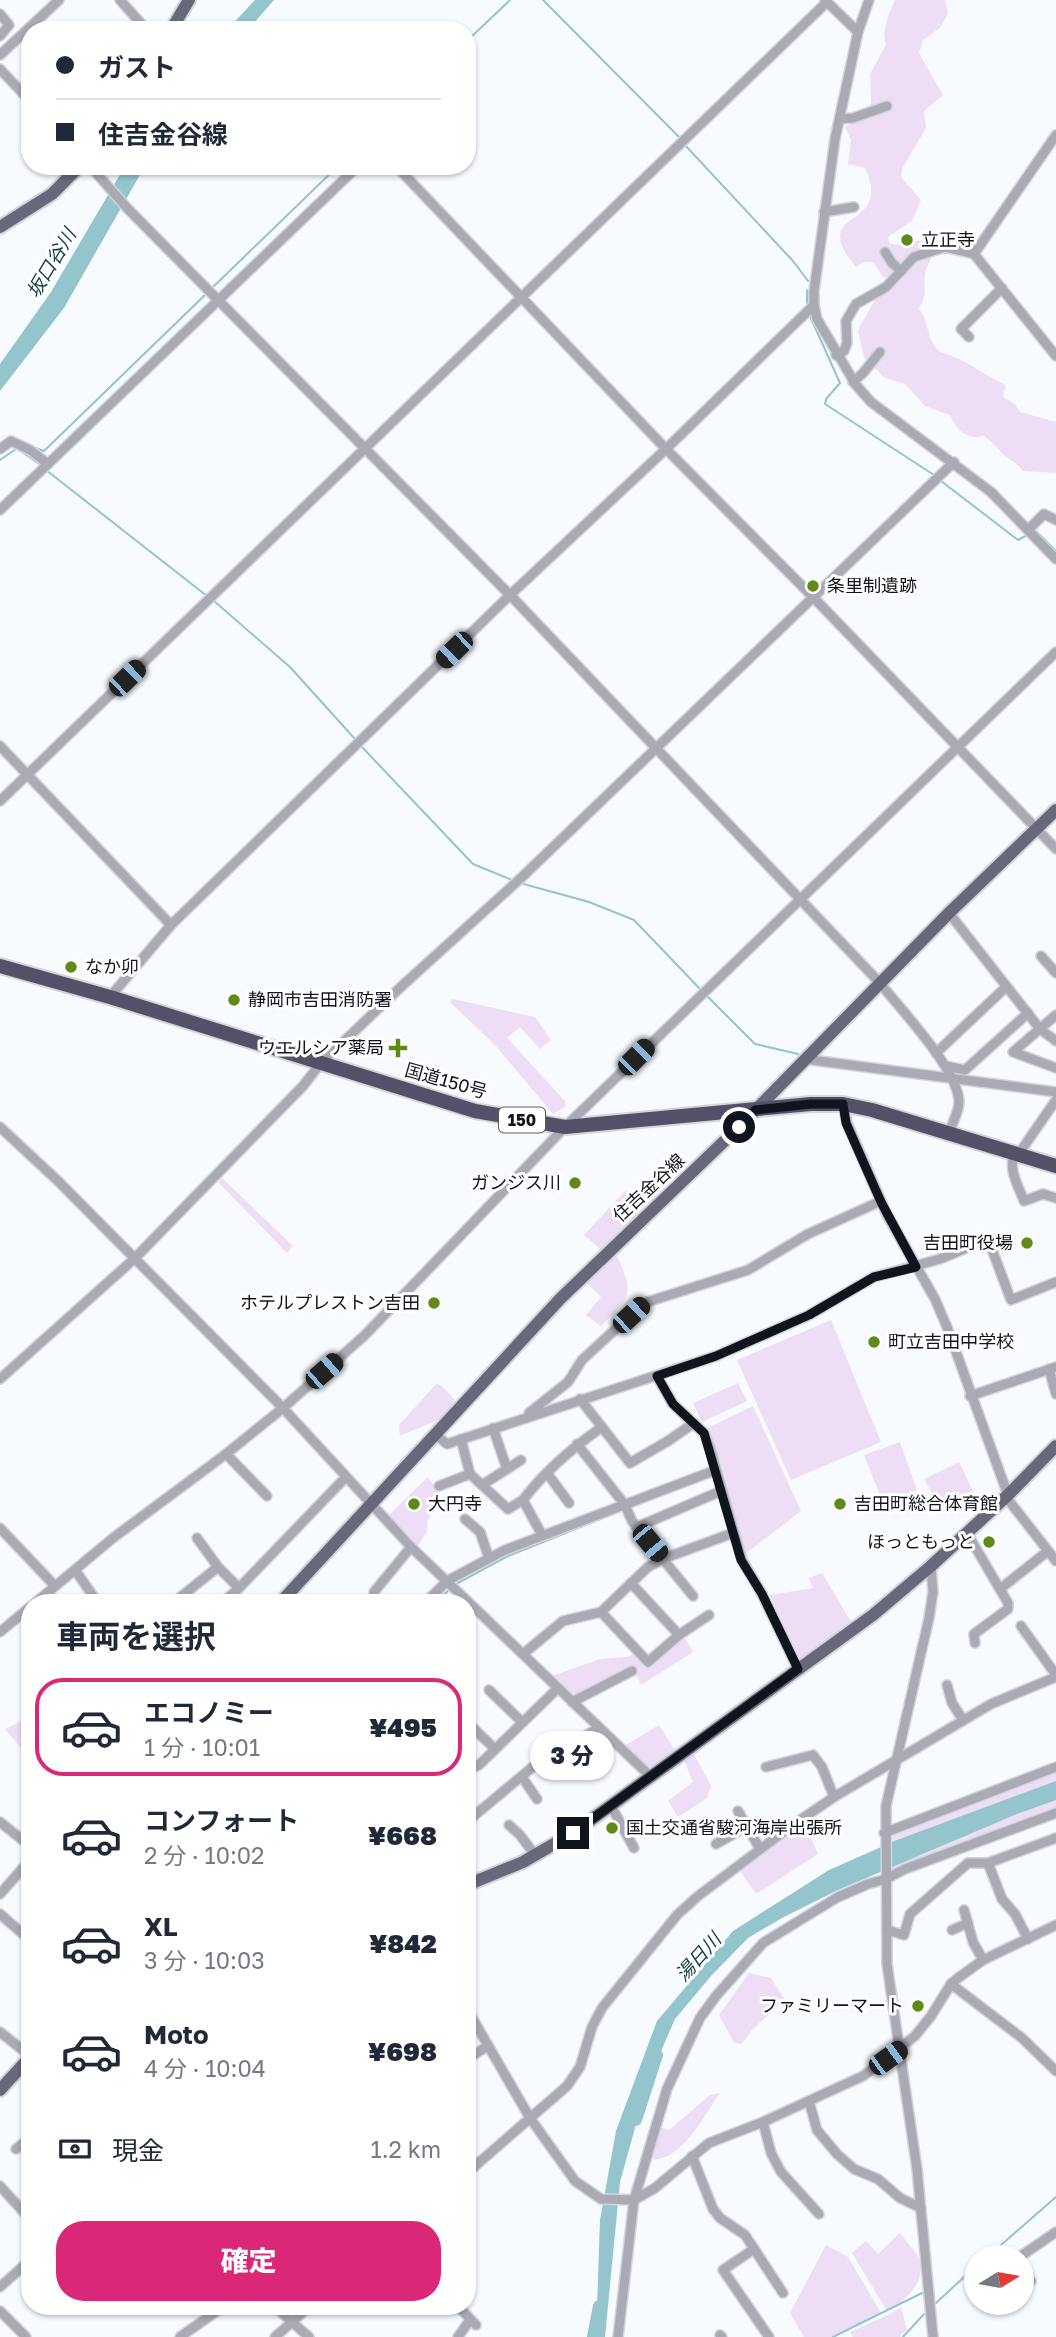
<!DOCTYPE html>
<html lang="ja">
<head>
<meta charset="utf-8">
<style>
  body { margin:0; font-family:"Golos Text","Noto Sans JP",sans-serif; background:#f2f2f3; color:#1f2937; height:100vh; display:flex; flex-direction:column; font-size:26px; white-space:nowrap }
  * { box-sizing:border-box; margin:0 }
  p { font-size:23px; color:#747a83 }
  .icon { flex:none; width:38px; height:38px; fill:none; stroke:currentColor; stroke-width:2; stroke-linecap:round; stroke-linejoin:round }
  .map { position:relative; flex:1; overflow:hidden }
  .panel { position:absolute; left:21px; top:1594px; width:455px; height:721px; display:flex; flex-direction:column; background:#fff; border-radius:28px; box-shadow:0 2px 5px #0004 }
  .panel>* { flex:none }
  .hud { position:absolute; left:21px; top:21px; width:455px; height:154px; border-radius:28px; box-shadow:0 2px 5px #0004; display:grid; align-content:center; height:154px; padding:0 35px; background:#fff }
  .needle { width:46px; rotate:79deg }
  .tools { position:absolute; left:964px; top:2245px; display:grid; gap:14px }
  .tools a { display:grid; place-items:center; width:70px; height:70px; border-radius:50%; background:#fff; box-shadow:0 2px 5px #0004; font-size:35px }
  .end { position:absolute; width:32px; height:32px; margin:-16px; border:9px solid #10151d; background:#fff; box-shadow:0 0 0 4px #fff }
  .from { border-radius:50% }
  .bubble { position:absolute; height:49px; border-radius:24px; background:#fff; box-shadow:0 2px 5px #0004; font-size:23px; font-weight:800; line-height:49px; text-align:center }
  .car { position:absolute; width:21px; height:42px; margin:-21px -10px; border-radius:9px; box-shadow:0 0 5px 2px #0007; background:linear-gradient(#222 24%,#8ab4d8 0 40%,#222 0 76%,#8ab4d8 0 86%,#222 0) }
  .hud b { display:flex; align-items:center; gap:24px; height:66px; font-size:26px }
  .hud b+b { border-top:2px solid #e0e1e3 }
  .hud i { width:18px; height:18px; background:#1f2937 }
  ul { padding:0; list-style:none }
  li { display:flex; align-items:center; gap:21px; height:98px; margin:0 14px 10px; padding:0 21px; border:4px solid transparent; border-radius:28px }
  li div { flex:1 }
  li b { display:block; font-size:26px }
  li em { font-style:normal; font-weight:800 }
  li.on { border-color:#db2777 }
  li>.icon { width:63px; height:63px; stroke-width:1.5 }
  h2 { padding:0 35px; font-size:32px; line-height:84px }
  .pay { display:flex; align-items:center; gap:18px; height:77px; padding:0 35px; font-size:26px }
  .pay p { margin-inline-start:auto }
  .action { display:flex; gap:14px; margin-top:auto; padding:14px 35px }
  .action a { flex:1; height:80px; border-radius:28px; background:#db2777; color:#fff; font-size:28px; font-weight:800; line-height:80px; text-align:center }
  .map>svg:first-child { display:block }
  .green { fill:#eddef6 }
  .water { fill:#94c5cc }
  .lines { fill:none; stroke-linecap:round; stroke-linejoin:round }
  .stream { stroke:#94c5cc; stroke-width:2 }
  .river { stroke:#94c5cc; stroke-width:12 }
  .minor-casing { stroke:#d2d5db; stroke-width:12 }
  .major-casing { stroke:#d2d5db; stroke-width:16 }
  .highway-casing { stroke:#d2d5db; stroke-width:18 }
  .minor { stroke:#aaaab5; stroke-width:9 }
  .major { stroke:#68687b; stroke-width:12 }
  .highway { stroke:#525167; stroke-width:14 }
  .route { stroke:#10151d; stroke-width:9 }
  .poi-dot { fill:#608a17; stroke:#fff; stroke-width:2.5 }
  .labels { text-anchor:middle; stroke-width:6; stroke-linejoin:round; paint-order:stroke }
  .shield { fill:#fff; stroke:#585b61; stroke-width:2 }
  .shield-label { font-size:16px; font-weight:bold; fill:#10151d }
  .poi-label { font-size:18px; fill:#10151d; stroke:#fff; text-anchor:start }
  .street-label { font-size:18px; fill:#10151d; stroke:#fff }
  .water-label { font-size:19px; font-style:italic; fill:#113f45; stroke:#fff }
</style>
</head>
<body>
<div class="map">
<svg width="1056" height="2337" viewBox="0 0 1056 2337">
  <rect width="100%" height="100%" fill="#f7faff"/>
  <g class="green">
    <path d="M895 0H945L948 14 940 28 923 40 919 53 943 95 924 111 926 128 902 169 901 177 921 200 912 221 888 237 889 243C908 250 916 233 938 244L928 255 922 257 931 258C929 263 925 270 925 275 923 290 928 292 919 309 929 320 926 337 937 349 940 353 947 354 952 356 972 364 987 377 1006 385L1003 397 1015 404 1020 412 1056 422V473L1023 471C1017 462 1008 460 1001 452 995 446 991 441 984 436 967 440 956 430 950 415L925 406 905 384 885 378 864 357 858 332 860 326 878 295 897 275 884 278 873 262H864L856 267C850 259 841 249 840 238 839 212 888 219 865 168L848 164 851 140 845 127 866 117 871 102 870 74 886 45 884 34 887 19Z"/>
    <polygon points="452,999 535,1017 551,1040 540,1049 520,1027 507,1038 565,1101 566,1106 553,1114 494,1044 450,1002"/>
    <polygon points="222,1178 293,1246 287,1253 218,1182"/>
    <polygon points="626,1190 643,1212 601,1250 584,1235"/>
    <path d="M616 1254C635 1294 631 1296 601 1326L586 1315 601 1297 587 1283Z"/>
    <polygon points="831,1320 881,1442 791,1480 737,1360"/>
    <polygon points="738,1383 747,1401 702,1422 693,1403"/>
    <polygon points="436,1384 441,1385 455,1400 442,1418 400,1436 399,1425"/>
    <polygon points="753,1406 801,1511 745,1554 723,1469 708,1428"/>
    <polygon points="900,1442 917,1490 884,1505 864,1455"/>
    <polygon points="959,1462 974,1493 943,1512 924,1479"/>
    <polygon points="428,1477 437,1491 429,1500 435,1509 427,1521 427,1531 418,1546 389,1515"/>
    <polygon points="822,1573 853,1625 798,1661 770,1595 813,1588 809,1578"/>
    <polygon points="685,1638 693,1652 641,1685 635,1672 573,1698 552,1676 600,1659 628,1657 635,1653 648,1664"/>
    <polygon points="30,1717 30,1759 5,1729"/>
    <polygon points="659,1725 676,1752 654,1768 650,1768 626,1745"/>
    <polygon points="694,1754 711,1786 707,1798 678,1817 668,1801 693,1782 684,1760"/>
    <polygon points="1056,1772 1056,1813 891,1872 890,1835"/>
    <polygon points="804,1822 818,1854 756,1894 740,1871"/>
    <polygon points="749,1973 771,1978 785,2000 752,2030 742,2044 734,2043 719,2015"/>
    <path d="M720 2093C703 2117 685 2156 654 2160L651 2147 659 2127 669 2130 710 2095Z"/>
    <path d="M900 2233C905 2241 917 2252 920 2261 925 2284 904 2302 887 2311L852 2253 866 2241 878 2254Z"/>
    <polygon points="826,2245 848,2257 881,2313 832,2337 804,2337 790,2313"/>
    <polygon points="901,2307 907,2330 900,2337 853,2337 850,2332 890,2314"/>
  </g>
  <g class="water">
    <polygon points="255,0 274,0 248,30 227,30"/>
    <polygon points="125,166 145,166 64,308 0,391 0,364 51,292"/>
    <polygon points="1056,1781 1056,1800 1017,1814 838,1890 782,1918 748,1938 711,1976 675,2019 648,2081 620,2182 605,2337 596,2337 600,2220 616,2131 657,2021 733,1931 829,1870 897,1840"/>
  </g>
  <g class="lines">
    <g class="stream">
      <polyline points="543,0 681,139"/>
      <polyline points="467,41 510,0"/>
      <polyline points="684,144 793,261 808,281"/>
      <polyline points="212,288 338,166"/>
      <polyline points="807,290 807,305"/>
      <polyline points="809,314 840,383 826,399 825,404 934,475"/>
      <polyline points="33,447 44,451 206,294"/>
      <polyline points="18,449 42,466"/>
      <polyline points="0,460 16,449"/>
      <polyline points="46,470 207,596"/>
      <polyline points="941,481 1018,540 1029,534"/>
      <polyline points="1034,532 1036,531 1056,551"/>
      <polyline points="214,601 290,667 355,739"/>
      <polyline points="361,746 473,864 512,880"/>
      <polyline points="520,883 589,902 634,920 702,991"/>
      <polyline points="706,995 755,1044 798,1054"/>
      <polyline points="632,1507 652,1499"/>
      <polyline points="458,1583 506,1557 623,1510"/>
      <polyline points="435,1603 449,1590"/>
      <polyline points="986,2258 1056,2197"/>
      <polyline points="936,2303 976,2266"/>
      <polyline points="833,2337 922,2293"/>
      <polyline points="903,2337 924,2314"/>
    </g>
    <g class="river">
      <polyline points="636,2120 657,2055"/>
      <polyline points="593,2337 599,2306"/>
    </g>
    <defs>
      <g id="minor">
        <polyline points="120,0 147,30"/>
        <polyline points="825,0 858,32"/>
        <polyline points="869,0 858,32 835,139 814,291 814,305 817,319 856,385 871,402 991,492 1056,559"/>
        <polyline points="0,14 9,25 0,36"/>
        <polyline points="0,55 59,0"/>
        <polyline points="0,69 30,101"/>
        <polyline points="840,119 853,118 887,106"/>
        <path d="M90 166 128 209 510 595 880 983C901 1010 958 1069 959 1102 959 1112 952 1123 949 1133"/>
        <polyline points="396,166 666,449 813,597 1056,849"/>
        <polyline points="824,212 854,207"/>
        <polyline points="885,252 892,263 901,271"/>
        <polyline points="974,254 1056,135"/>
        <polyline points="969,337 961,329 1002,288"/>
        <polyline points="836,355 844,351 847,343 846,321 856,304 886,287 914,257 945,247 974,254 1056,356"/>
        <polyline points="853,382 863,373 880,352"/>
        <polyline points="0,449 11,441 30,450 48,464"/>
        <polyline points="0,510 358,166"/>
        <polyline points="1029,529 1044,514 1056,520"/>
        <polyline points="0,746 171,925"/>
        <polyline points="0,801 827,2"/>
        <polyline points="949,913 1040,1029 1056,1041"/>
        <polyline points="1041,956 1056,973"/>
        <polyline points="110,997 171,925 510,595 666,449 814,305"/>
        <polyline points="1056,1015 1013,1052 1056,1068"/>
        <polyline points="936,1053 1006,987"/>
        <polyline points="804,1059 1056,1092"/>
        <polyline points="946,1066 965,1070 1028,1013"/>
        <polyline points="843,1104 847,1123 887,1215 935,1299 947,1327 1008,1495"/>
        <polyline points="0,1127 58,1181 283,1408 411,1547 651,1777"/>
        <path d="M1015 1154C1007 1168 1019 1187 1024 1201L1043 1194 1056 1198"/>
        <polyline points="1018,1155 1056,1100"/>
        <polyline points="1049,1369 1056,1394"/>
        <polyline points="657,1376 673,1404 704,1433 711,1451 742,1560 762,1594 798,1669"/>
        <polyline points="0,1379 134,1259 303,1086 320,1064 403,985 521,878 954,462"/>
        <polyline points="970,1396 1056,1367"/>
        <polyline points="580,1399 630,1463 668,1441 694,1423"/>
        <polyline points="529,1413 568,1382 582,1360 644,1303 748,1270 808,1234 881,1201"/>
        <polyline points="493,1428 507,1469"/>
        <polyline points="435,1434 447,1444 716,1356 809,1315 874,1277 940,1259 988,1239 1011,1300 1056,1282"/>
        <polyline points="461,1439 470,1474 508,1509 523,1500"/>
        <polyline points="577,1444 625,1505 632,1521 693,1596"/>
        <polyline points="226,1454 267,1496"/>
        <polyline points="547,1473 569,1503"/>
        <polyline points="482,1485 521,1460"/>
        <polyline points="439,1486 470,1474"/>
        <polyline points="1006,1497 1056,1561"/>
        <polyline points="465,1519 480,1532 489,1558"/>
        <polyline points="637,1527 721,1491"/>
        <polyline points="0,1528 55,1586"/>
        <polyline points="967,1533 1008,1603 1008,1609 974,1634 975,1643"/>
        <path d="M542 1535 523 1500C545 1471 572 1448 602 1427"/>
        <polyline points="197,1538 218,1567 239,1588 222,1603"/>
        <polyline points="931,1566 933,1592 929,1618 886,1806 887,1964 917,2169 933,2337"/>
        <polyline points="75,1570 98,1603"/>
        <polyline points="631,1583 679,1635"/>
        <polyline points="239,1588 345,1478"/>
        <polyline points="1000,1589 1048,1551"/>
        <polyline points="374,1592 411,1547"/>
        <polyline points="35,1603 113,1538 226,1454 283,1408 365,1335 565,1127 1056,652"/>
        <polyline points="173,1603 218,1567"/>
        <polyline points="425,1603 447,1581 505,1550 716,1470"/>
        <polyline points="601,1612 648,1662 679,1635 709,1615"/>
        <polyline points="1021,1626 1056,1675"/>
        <polyline points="0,1632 30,1607"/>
        <polyline points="523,1654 563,1621 601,1612 648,1567 665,1558 733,1533"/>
        <polyline points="947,1685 952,1703 963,1720"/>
        <polyline points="489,1690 522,1722"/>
        <polyline points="572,1702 632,1671"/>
        <polyline points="467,1722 495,1749"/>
        <polyline points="766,1767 813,1755 822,1767 834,1797"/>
        <polyline points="467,1770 479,1765 558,1688"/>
        <polyline points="522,1777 537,1799"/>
        <polyline points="611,1806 634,1848"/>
        <polyline points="738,1811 760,1849"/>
        <polyline points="467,1817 469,1820 535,1765 599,1728"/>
        <polyline points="0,1822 30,1846"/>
        <polyline points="509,1825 520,1835 535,1855"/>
        <polyline points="884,1833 1056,1767"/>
        <polyline points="716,1844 747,1826"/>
        <polyline points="988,1863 1002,1899 1015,1914 1028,1939"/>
        <polyline points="0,1894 30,1860"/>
        <polyline points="964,1910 973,1942 983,1960"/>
        <polyline points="0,1914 30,1940"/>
        <polyline points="887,1930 904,1935 910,1914 968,1863 988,1863 1056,1838"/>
        <polyline points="952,1930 968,1923"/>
        <polyline points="951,1984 1022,2038 1056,2071"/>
        <polyline points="467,2009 530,2118 575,2181 601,2199 634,2200 655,2188 709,2143 763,2122 863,2076 915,2036 931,2016 951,1984 958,1978 983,1960 1056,1925"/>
        <polyline points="0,2032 30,2056"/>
        <polyline points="467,2059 488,2046"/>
        <polyline points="809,2101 817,2130 837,2154 854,2169 878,2179 900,2198 921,2208"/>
        <polyline points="763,2122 771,2153 781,2172 819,2214"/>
        <polyline points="16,2149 30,2138"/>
        <polyline points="692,2156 713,2209 720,2218 745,2235 783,2293"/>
        <polyline points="467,2173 567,2086 580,2067 592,2027 602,2008 677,1915 698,1896 790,1827 834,1797 991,1704 1056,1677"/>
        <polyline points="0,2186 30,2219"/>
        <polyline points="754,2249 723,2270 769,2337"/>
        <polyline points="1018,2258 1056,2232"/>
        <polyline points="1022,2270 1031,2281"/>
        <polyline points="0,2287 30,2260"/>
        <polyline points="274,2306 309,2337"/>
        <polyline points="458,2306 476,2325"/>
        <polyline points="0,2311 26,2337"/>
        <polyline points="720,2335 722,2337"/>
        <polyline points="180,2337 224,2306"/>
        <polyline points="275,2337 310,2306"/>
        <polyline points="458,2337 470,2320"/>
        <polyline points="618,2337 634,2200 667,2089 700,2018 716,1996 763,1943 838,1897 868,1884 886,1879 905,1869 1056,1813"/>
      </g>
      <g id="major">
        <polyline points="171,30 189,0"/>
        <polyline points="0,227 52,194 80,166"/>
        <polyline points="280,1603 560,1299 739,1127 949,913 1056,810"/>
        <polyline points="467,1885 523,1862 573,1833 873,1615 931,1566 1008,1495 1056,1446"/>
        <polyline points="0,2090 30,2057"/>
      </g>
      <polyline id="highway" points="0,966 110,997 475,1111 565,1127 811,1104 843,1104 872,1110 1056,1166"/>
    </defs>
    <use href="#minor" class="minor-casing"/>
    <use href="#major" class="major-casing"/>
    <use href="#highway" class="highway-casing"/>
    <use href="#minor" class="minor"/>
    <use href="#major" class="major"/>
    <use href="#highway" class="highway"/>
  </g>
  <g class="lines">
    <polyline class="route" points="573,1833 798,1669 762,1594 741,1560 704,1433 673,1404 657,1376 716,1356 809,1315 874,1277 916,1267 881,1202 846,1123 843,1104 811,1104 755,1110 739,1127"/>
  </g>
  <g class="poi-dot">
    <circle cx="907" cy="240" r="7"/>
    <circle cx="813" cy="586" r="7"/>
    <circle cx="71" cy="967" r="7"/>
    <circle cx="234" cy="1000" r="7"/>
    <path d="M394.5 1037.5h7v7h7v7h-7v7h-7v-7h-7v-7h7z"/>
    <circle cx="575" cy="1183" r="7"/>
    <circle cx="1027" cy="1243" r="7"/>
    <circle cx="434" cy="1303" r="7"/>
    <circle cx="874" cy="1342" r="7"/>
    <circle cx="414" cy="1504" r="7"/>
    <circle cx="840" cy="1504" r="7"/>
    <circle cx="989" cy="1542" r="7"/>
    <circle cx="612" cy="1828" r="7"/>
    <circle cx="918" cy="2006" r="7"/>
  </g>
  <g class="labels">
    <rect class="shield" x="499" y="1107.5" width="46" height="25" rx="5"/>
    <g class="shield-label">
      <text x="522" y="1126">150</text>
    </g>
    <g class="poi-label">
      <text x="921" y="246">立正寺</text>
      <text x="827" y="592">条里制遺跡</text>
      <text x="85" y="973">なか卯</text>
      <text x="248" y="1006">静岡市吉田消防署</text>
      <text x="384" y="1054" text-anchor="end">ウエルシア薬局</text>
      <text x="561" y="1189" text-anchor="end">ガンジス川</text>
      <text x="1013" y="1249" text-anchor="end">吉田町役場</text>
      <text x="420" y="1309" text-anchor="end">ホテルプレストン吉田</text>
      <text x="888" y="1348">町立吉田中学校</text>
      <text x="428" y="1510">大円寺</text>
      <text x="854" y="1510">吉田町総合体育館</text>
      <text x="975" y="1548" text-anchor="end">ほっともっと</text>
      <text x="626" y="1834">国土交通省駿河海岸出張所</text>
      <text x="904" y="2012" text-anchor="end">ファミリーマート</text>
    </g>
    <g class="street-label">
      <text transform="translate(446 1081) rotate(16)" y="6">国道150号</text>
      <text transform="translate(649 1188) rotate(-43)" y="6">住吉金谷線</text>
    </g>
    <g class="water-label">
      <text transform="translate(51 263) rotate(-59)" y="7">坂口谷川</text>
      <text transform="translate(698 1957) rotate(-48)" y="7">湯日川</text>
    </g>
  </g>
</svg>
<div class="tools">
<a><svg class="needle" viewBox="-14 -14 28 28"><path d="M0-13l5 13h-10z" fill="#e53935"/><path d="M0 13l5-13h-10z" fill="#747a83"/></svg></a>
</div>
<i class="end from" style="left:739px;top:1127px"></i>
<i class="end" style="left:573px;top:1833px"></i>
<div class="bubble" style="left:530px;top:1731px;width:84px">3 分</div>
<i class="car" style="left:454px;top:650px;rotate:226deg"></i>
<i class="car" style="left:127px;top:678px;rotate:46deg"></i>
<i class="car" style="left:636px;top:1057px;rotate:45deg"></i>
<i class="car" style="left:631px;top:1315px;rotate:47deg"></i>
<i class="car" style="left:324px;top:1371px;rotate:49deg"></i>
<i class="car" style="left:650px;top:1543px;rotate:140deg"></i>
<i class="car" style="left:888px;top:2058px;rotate:54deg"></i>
<div class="hud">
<b><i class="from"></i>ガスト</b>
<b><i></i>住吉金谷線</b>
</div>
<section class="panel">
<h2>車両を選択</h2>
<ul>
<li class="on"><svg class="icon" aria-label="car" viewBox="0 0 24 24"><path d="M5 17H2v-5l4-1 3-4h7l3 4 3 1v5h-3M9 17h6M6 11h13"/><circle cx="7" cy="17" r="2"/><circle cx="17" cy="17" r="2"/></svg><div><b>エコノミー</b><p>1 分 · 10:01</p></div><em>¥495</em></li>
<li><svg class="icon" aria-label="car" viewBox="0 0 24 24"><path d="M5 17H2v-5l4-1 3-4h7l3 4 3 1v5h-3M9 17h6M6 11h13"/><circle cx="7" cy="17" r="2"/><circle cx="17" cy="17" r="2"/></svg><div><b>コンフォート</b><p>2 分 · 10:02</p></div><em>¥668</em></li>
<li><svg class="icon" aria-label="car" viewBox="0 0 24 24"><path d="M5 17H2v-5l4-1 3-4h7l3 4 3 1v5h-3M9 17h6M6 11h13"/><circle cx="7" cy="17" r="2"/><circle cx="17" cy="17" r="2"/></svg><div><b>XL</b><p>3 分 · 10:03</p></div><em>¥842</em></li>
<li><svg class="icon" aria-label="car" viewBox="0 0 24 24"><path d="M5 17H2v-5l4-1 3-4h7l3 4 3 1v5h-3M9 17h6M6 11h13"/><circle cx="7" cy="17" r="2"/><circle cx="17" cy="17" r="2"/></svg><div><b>Moto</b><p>4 分 · 10:04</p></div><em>¥698</em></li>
</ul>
<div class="pay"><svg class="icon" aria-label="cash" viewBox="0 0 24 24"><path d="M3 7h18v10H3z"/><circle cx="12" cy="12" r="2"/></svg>現金<p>1.2 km</p></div>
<div class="action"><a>確定</a></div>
</section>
</div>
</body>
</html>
